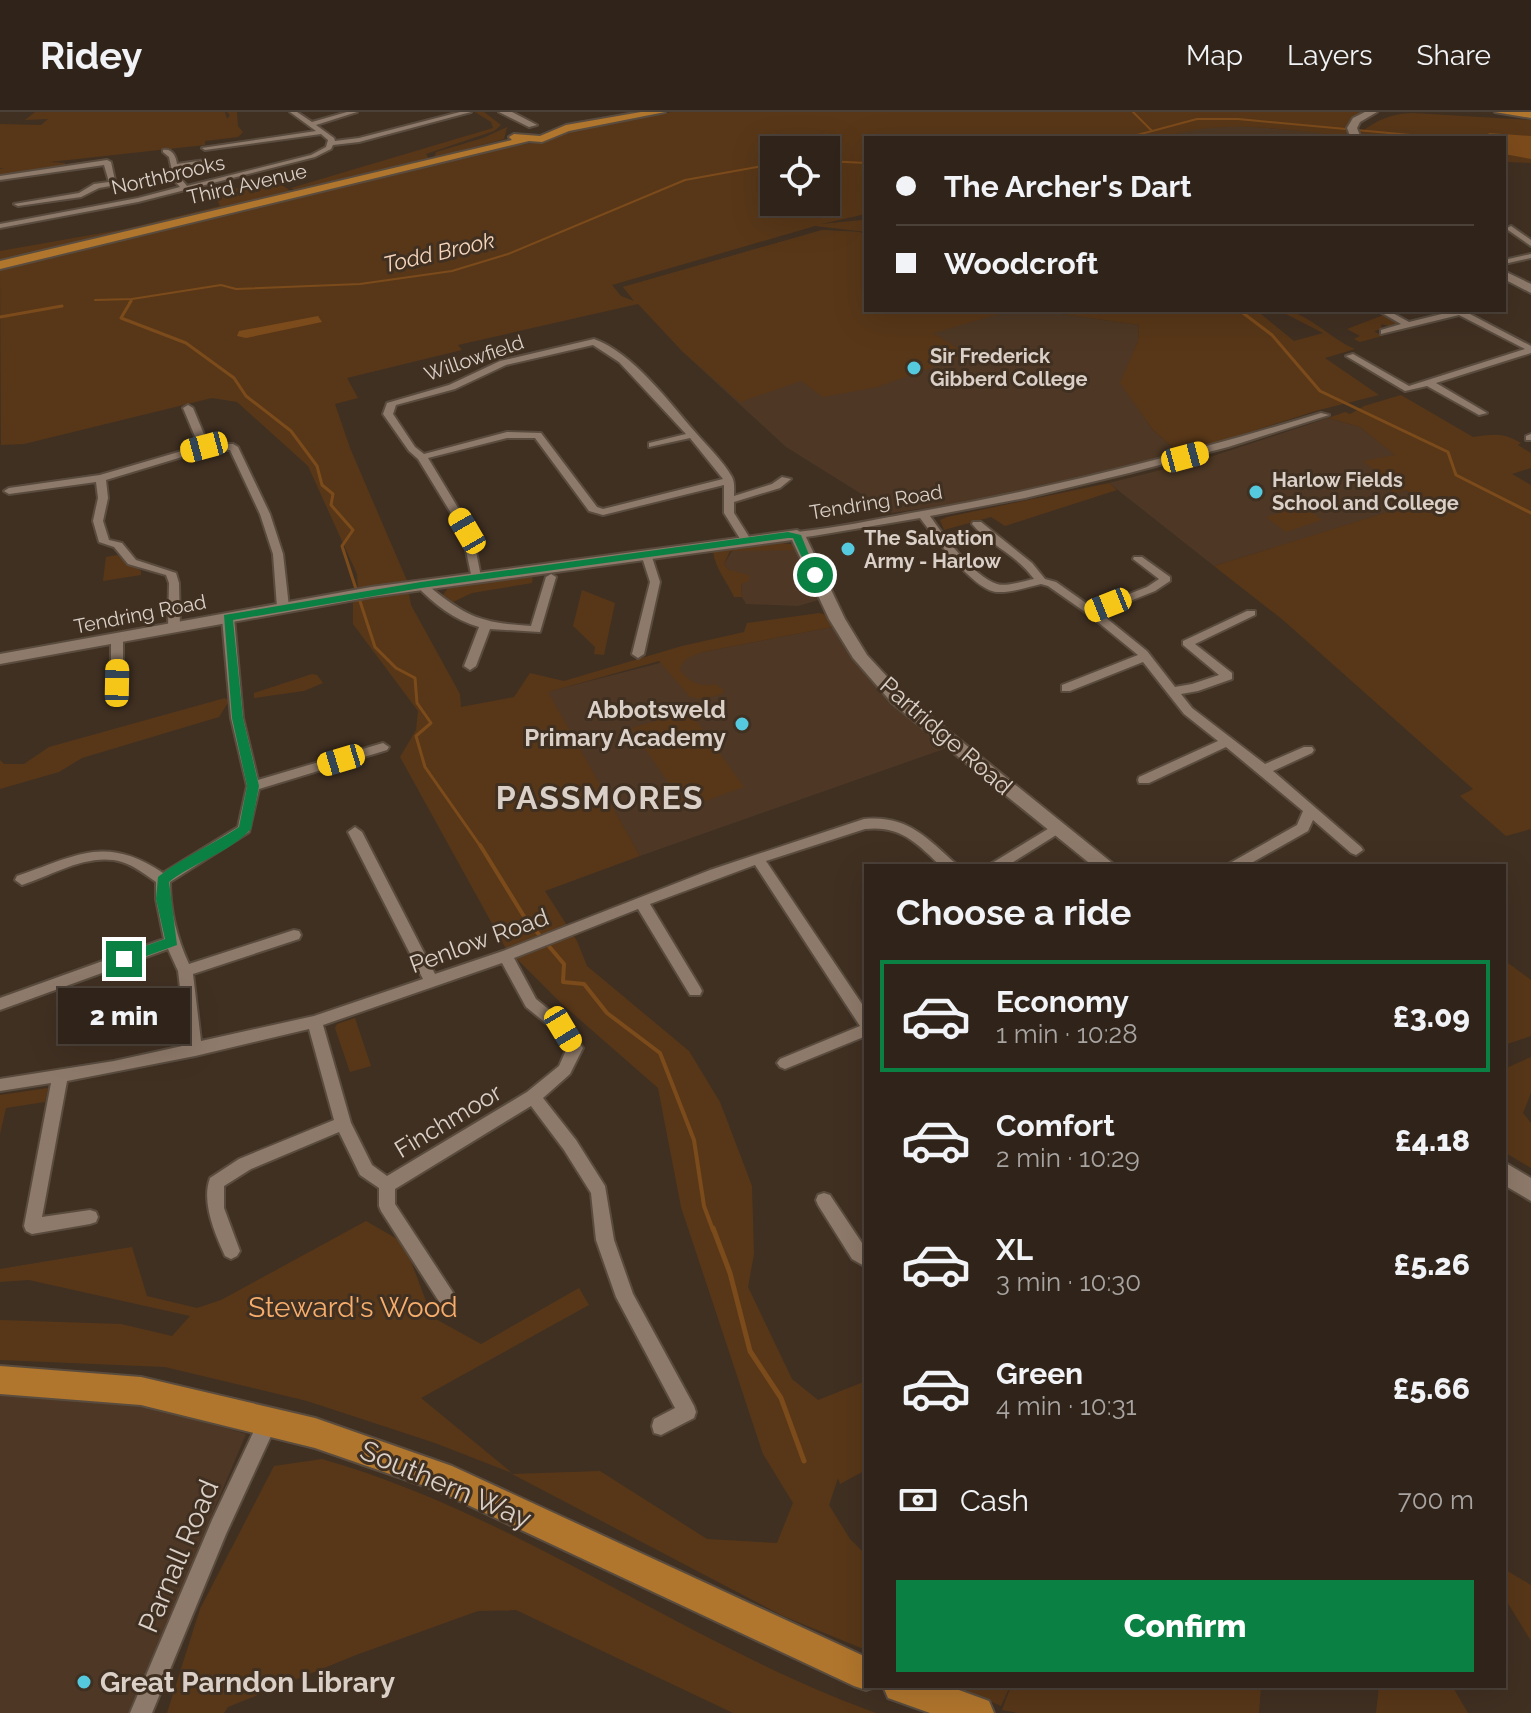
<!DOCTYPE html>
<html lang="en">
<head>
<meta charset="utf-8">
<style>
  body { margin:0; font-family:Raleway,sans-serif; background:#3c3027; color:#f1f3f6; height:100vh; display:flex; flex-direction:column; font-size:30px; white-space:nowrap }
  * { box-sizing:border-box; margin:0 }
  p { font-size:26px; color:#a8a4a2 }
  .icon { flex:none; width:44px; height:44px; fill:none; stroke:currentColor; stroke-width:2; stroke-linecap:round; stroke-linejoin:round }
  .map { position:relative; flex:1; overflow:hidden }
  .sheet { position:absolute; left:864px; top:752px; width:642px; height:824px; display:flex; flex-direction:column; background:#30241a; border-radius:0px; box-shadow:0 8px 32px #0002,0 0 0 2px #4b4139 }
  .sheet>* { flex:none }
  .top-card { position:absolute; left:864px; top:24px; width:642px; height:176px; border-radius:0px; box-shadow:0 8px 32px #0002,0 0 0 2px #4b4139; display:grid; align-content:center; height:176px; padding:0 32px; background:#30241a }
  .buttons { position:absolute; left:760px; top:24px; display:grid; gap:16px }
  .buttons a { display:grid; place-items:center; width:80px; height:80px; border-radius:0px; background:#30241a; box-shadow:0 8px 32px #0002,0 0 0 2px #4b4139; font-size:40px }
  .end { position:absolute; width:36px; height:36px; margin:-18px; border:10px solid #0b8043; background:#fff; box-shadow:0 0 0 4px #fff }
  .from { border-radius:50% }
  .bubble { position:absolute; height:56px; border-radius:0px; background:#30241a; box-shadow:0 8px 32px #0002,0 0 0 2px #4b4139; font-size:26px; font-weight:800; line-height:56px; text-align:center }
  .car { position:absolute; width:24px; height:48px; margin:-24px -12px; border-radius:10px; box-shadow:0 0 6px 2px #0007; background:linear-gradient(#f5c518 24%,#345 0 40%,#f5c518 0 76%,#345 0 86%,#f5c518 0) }
  .top-card b { display:flex; align-items:center; gap:28px; height:76px; font-size:30px }
  .top-card b+b { border-top:2px solid #4b4139 }
  .top-card i { width:20px; height:20px; background:#f1f3f6 }
  ul { padding:0; list-style:none }
  li { display:flex; align-items:center; gap:24px; height:112px; margin:0 16px 12px; padding:0 16px; border:4px solid transparent; border-radius:0px }
  li div { flex:1 }
  li b { display:block; font-size:30px }
  li em { font-style:normal; font-weight:800 }
  li.current { border-color:#0b8043 }
  li>.icon { width:72px; height:72px; stroke-width:1.5 }
  h2 { padding:0 32px; font-size:36px; line-height:96px }
  .pay { display:flex; align-items:center; gap:20px; height:88px; padding:0 32px; font-size:30px }
  .pay p { margin-inline-start:auto }
  .cta { display:flex; gap:16px; margin-top:auto; padding:16px 32px }
  .cta a { flex:1; height:92px; border-radius:0px; background:#0b8043; color:#fff; font-size:32px; font-weight:800; line-height:92px; text-align:center }
  header { display:flex; align-items:center; gap:48px; box-sizing:border-box; height:112px; padding:0 40px; background:#30241a; border-bottom:2px solid #4b4139 }
  header strong { font-size:38px }
  nav { display:flex; gap:44px; margin-inline-start:auto; font-size:28px }
  .map>svg:first-child { display:block }
  .built { fill:#4e3825 }
  .green { fill:#583718; fill-rule:evenodd }
  .water { fill:#7c4b1b }
  .lines { fill:none; stroke-linecap:round; stroke-linejoin:round }
  .stream-far3 { stroke:#7c4b1b; stroke-width:2 }
  .stream-far2 { stroke:#7c4b1b; stroke-width:3 }
  .stream-far1 { stroke:#7c4b1b; stroke-width:4 }
  .stream { stroke:#7c4b1b; stroke-width:5 }
  .street-casing { stroke:#594c3f; stroke-width:4 }
  .secondary-casing { stroke:#594c3f; stroke-width:4 }
  .primary-casing { stroke:#594c3f; stroke-width:4 }
  .street { fill:#8e7a6a; fill-rule:evenodd }
  .secondary { fill:#8e7a6a; fill-rule:evenodd }
  .primary { fill:#b1762d; fill-rule:evenodd }
  .route { fill:#0b8043 }
  .poi-dot { fill:#55cadf; stroke:#403022; stroke-width:3 }
  .labels { text-anchor:middle; stroke-width:6; stroke-linejoin:round; paint-order:stroke }
  .far-street-label { font-size:20px; fill:#dad0c7; stroke:#403022 }
  .far-poi-label { font-size:20px; font-weight:bold; fill:#dad0c7; stroke:#403022; text-anchor:start }
  .far-water-label { font-size:22px; font-style:italic; fill:#f4d5bc; stroke:#403022 }
  .poi-label { font-size:24px; font-weight:bold; fill:#dad0c7; stroke:#403022; text-anchor:end }
  .street-label { font-size:24px; fill:#dad0c7; stroke:#403022 }
  .near-park-label { font-size:28px; fill:#f7ad6b; stroke:#403022 }
  .near-street-label { font-size:28px; fill:#dad0c7; stroke:#403022 }
  .near-poi-label { font-size:28px; font-weight:bold; fill:#dad0c7; stroke:#403022; text-anchor:start }
  .district-label { font-size:32px; font-weight:bold; letter-spacing:2px; fill:#dad0c7; stroke:#403022 }
</style>
</head>
<body>
<header>
<strong>Ridey</strong>
<nav><a>Map</a><a>Layers</a><a>Share</a></nav>
</header>
<div class="map">
<svg width="1531" height="1601" viewBox="0 0 1531 1601">
  <rect width="100%" height="100%" fill="#403022"/>
  <g class="built">
    <polygon points="1234,13 1348,23 1348,26 1162,26 1192,16"/>
    <polygon points="822,118 860,120 866,124 866,198 1034,198 1139,213 1138,229 1121,271 1153,318 1180,342 985,387 892,401 786,335 683,240 623,175"/>
    <polygon points="1328,306 1360,315 1396,343 1376,348 1380,362 1372,366 1394,381 1406,378 1424,389 1214,454 1109,371 1201,348"/>
    <polygon points="734,436 800,438 822,487 798,494 746,492 742,485 741,472 724,452"/>
    <polygon points="832,515 854,548 944,637 640,744 547,580 703,540"/>
    <polygon points="46,1282 146,1294 246,1322 128,1601 0,1601 0,1284"/>
  </g>
  <g class="green">
    <polygon points="35,0 225,0 227,7 230,3 227,0 237,0 238,14 243,20 238,25 205,29 205,33 50,50 65,51 65,56 0,65 0,57 4,56 0,56 0,12 41,13 48,7 25,8"/>
    <polygon points="475,0 484,0 501,13 494,19 426,42 429,47 296,79 291,76 493,16 491,10"/>
    <path d="M672 0H1361L1350 24C1285 19 1225 5 1162 26H866V102L821 112 862 108 866 110V120L815 114 612 173 621 184 634 189 623 175 822 118 860 120 866 124V198H1012L934 221 967 243 877 275 823 285 801 269 740 290 683 240 638 192 458 233 462 238 347 266 358 286 335 292 350 336 408 471 358 479 357 462 308 354 237 290 212 286 24 332 1 333 0 157 495 37 545 29 567 19ZM774 38H826V90H774Z"/>
    <path d="M1413 1 1531 8V51L1504 50V26H1363L1361 20C1379 7 1391 2 1413 1Z"/>
    <polygon points="507,15 504,27 434,46 436,40 483,26"/>
    <polygon points="276,69 292,80 0,149 0,139 125,117 220,94 214,80"/>
    <path d="M1034 198H1256L1294 229 1323 221 1278 198C1307 198 1328 226 1355 237L1325 246 1379 283 1319 298 1180 342 1153 318 1120 271 1138 229 1139 213Z"/>
    <polygon points="1386,202 1403,212 1389,214 1381,212 1382,217 1374,219 1382,224 1360,230 1354,227 1360,224 1347,217"/>
    <path d="M1401 283 1473 325C1492 322 1504 320 1521 331L1518 333 1531 341V356L1512 362 1531 373V717L1506 724 1460 684 1473 677 1283 508 1214 454 1423 389 1406 378 1395 381 1372 366 1379 362 1363 349 1395 343 1360 315 1328 306 1345 300 1350 302 1364 294Z"/>
    <polygon points="1109,371 1117,378 1005,414 991,405 944,418 940,408 947,405"/>
    <polygon points="1302,393 1322,408 1286,420 1266,405"/>
    <path d="M774 430 798 433 800 438 730 439 724 452 729 458 749 463V469L741 472 742 485H734C727 469 715 457 713 439L724 434Z"/>
    <polygon points="117,443 141,459 141,463 103,469 106,445"/>
    <polygon points="533,464 532,471 472,481 453,490 443,483 448,476"/>
    <polygon points="582,478 615,491 604,543 594,542 595,535 573,514"/>
    <path d="M377 482H409L411 493 460 582 461 595 514 585 530 561 564 569 682 534 744 520 747 511 819 501 828 503 832 515 703 540C693 544 682 546 680 558 689 570 701 576 715 572L724 578 722 582 703 587 690 585 659 549 548 580 640 744 545 779 577 829 587 854 689 939 720 990 752 1074 754 1142 748 1175 792 1267 818 1288 866 1269V1358L840 1372 838 1366 829 1393 850 1427 866 1443V1538L783 1504 512 1362 600 1359 707 1427 777 1431 793 1391 763 1342 681 1095 658 976 562 892 505 835 400 645 416 618 418 599 353 512V490Z"/>
    <polygon points="312,562 317,563 323,571 304,579 254,586 254,581"/>
    <polygon points="225,586 229,589 219,605 82,646 59,660 0,677 0,648 4,652 24,652 49,635"/>
    <polygon points="689,599 744,675 686,696 631,616"/>
    <polygon points="1504,848 1531,868 1531,924 1504,933"/>
    <polygon points="355,906 371,954 350,960 335,916 337,912"/>
    <polygon points="1531,945 1531,981 1523,1001 1531,1011 1531,1056 1504,1040 1504,957"/>
    <polygon points="48,976 45,990 6,996 0,1022 0,983"/>
    <polygon points="366,1109 404,1131 432,1205 481,1232 579,1176 589,1193 421,1286 512,1361 435,1331 307,1289 165,1255 0,1248 0,1208 121,1212 172,1224 190,1204 29,1168 0,1170 0,1157 132,1135 147,1184 197,1196 221,1188"/>
    <path d="M322 1347C519 1403 685 1532 876 1601H733L516 1498 478 1499 356 1543 228 1595 224 1601H167L200 1497 274 1354Z"/>
    <polygon points="1504,1457 1531,1473 1531,1529 1504,1485"/>
    <polygon points="953,1574 1010,1574 1001,1594"/>
    <polygon points="1011,1574 1261,1574 1259,1601 1018,1601 1002,1598"/>
    <polygon points="1379,1574 1452,1574 1468,1601 1376,1601"/>
  </g>
  <g class="water">
    <polygon points="1489,21 1531,24 1531,47 1504,42 1504,26 1485,26"/>
    <polygon points="318,204 322,210 246,226 237,224 239,219"/>
  </g>
  <g class="lines">
    <g class="stream-far3">
      <polyline points="1133,0 1151,18"/>
      <polyline points="1126,26 1197,7 1238,7 1443,26"/>
      <polyline points="826,49 866,51"/>
      <polyline points="95,188 132,187 221,173 236,177 360,172 452,159 508,142 685,68 774,52"/>
      <polyline points="129,191 132,187"/>
    </g>
    <g class="stream-far2">
      <polyline points="131,189 121,206 186,231 234,266 246,284 291,319 317,354 322,373 333,382 331,393 353,418 342,434 375,535 396,556 415,566 417,591 431,611 416,624 425,655 481,735"/>
      <polyline points="1239,198 1272,223 1320,279 1448,340 1456,363 1531,401"/>
      <polyline points="0,205 62,194"/>
    </g>
    <polyline class="stream-far1" points="480,733 525,806 564,852 563,870 584,872 607,901 660,941 694,1028 704,1094 713,1118"/>
    <polyline class="stream" points="713,1116 730,1161 750,1239 781,1286 804,1349"/>
    <defs>
      <g id="street">
        <path d="M290 0H297L312 10 347 0H357L316 13 334 26 335 29 359 26 460 0H471L359 30 333 33 331 37 315 45 138 90 0 116V112L138 86 180 75 174 68 169 45 163 40V38C172 36 176 44 177 52L205 48 209 50 179 56 182 68 187 74 311 43 326 35 328 28 321 22 205 38 202 36 316 19Z"/>
        <polygon points="107,48 111,50 116,73 99,76 81,85 18,94 14,92 79,81 94,72 109,70 104,53 0,68 0,64"/>
        <polygon points="1511,114 1531,128 1531,134 1508,118 1507,116"/>
        <polygon points="1531,142 1531,146 1504,152 1504,148"/>
        <polygon points="1377,198 1387,198 1409,210 1458,198 1472,198 1468,201 1531,234 1531,241 1436,271 1487,301 1479,303 1427,274 1405,279 1346,244 1353,242 1409,274 1525,237 1459,203 1381,222 1381,218 1401,212"/>
        <path d="M594 227C633 241 669 290 696 321 708 335 723 349 732 365 735 371 734 377 734 384L772 372 782 365 791 367 780 376 734 390V401L751 428 746 431 742 430 724 401V373L603 403 589 399 535 326H507L428 346 472 419 481 465 480 467H472L462 419 418 347 409 339 383 302 387 291 449 273 500 249ZM593 233 619 250 686 322 649 331V335L690 326 723 367 603 397 597 395 541 321 507 320 424 342 415 335 393 302 396 293 455 277 506 253Z"/>
        <polygon points="188,293 193,296 208,332 233,332 238,335 270,402 283,442 289,495 287,497 279,497 277,495 273,442 260,402 230,338 205,338 106,368 108,386 103,409 109,428 122,431 136,448 176,461 179,471 180,515 174,518 168,515 169,471 166,463 128,452 114,435 99,430 93,409 98,386 96,370 9,382 4,379 9,376 100,363 199,334 183,296"/>
        <path d="M1321 301 1329 303 1228 335 1129 361 1025 386 930 404C943 423 974 465 997 472 1006 475 1024 469 1034 467 1018 444 990 433 972 412L973 410H981L1032 451 1045 467 1056 470 1093 496 1147 475 1159 467 1133 447 1134 445H1142L1170 465V469L1155 479 1100 501 1147 539 1175 575 1192 572 1219 563 1183 533V529L1247 499H1255V503L1195 532 1232 561V567L1198 579 1181 582 1192 596 1265 652 1304 635H1312L1314 638 1312 641 1273 659 1361 735 1363 738 1356 743 1351 741 1313 708 1308 719 1246 754H1228L1230 751 1297 713 1303 699 1226 635 1149 671H1139L1138 668 1139 665 1218 629 1184 602 1143 550 1070 579H1062V573L1138 543 1088 502 1048 474 1041 472C1028 475 1010 481 997 480 973 478 934 424 920 406L813 424 797 426 792 423 797 420C836 416 873 408 911 401 1050 377 1186 342 1321 301Z"/>
        <polygon points="1531,322 1531,328 1526,328 1526,324"/>
        <polygon points="646,439 651,442 660,470 644,542 638,546 632,542 650,470 641,442"/>
        <path d="M551 462 556 465 540 520 490 517 476 554 470 558 464 554 479 515C455 508 433 492 416 473L421 470 425 471C465 504 479 511 531 514L546 465Z"/>
        <path d="M228 503 234 506 243 606 258 668 383 631 389 635 387 638 259 677 249 720 170 770C170 799 177 826 189 852L294 818 299 819 301 823 299 827 193 862 201 929 314 904 423 867 348 720 355 715 362 720 435 862 503 839 710 758 864 707C906 703 925 724 955 751L957 754H941C916 731 901 713 865 717L766 749 866 898V924L785 957 780 955 777 951 780 947 860 914 755 753 650 792 700 875 702 879 700 883H690L638 797 514 846 536 887 568 913 583 936 570 962 543 986 576 1028 605 1074 614 1128 633 1182 694 1294 696 1300 694 1306 661 1323 654 1321 652 1314 654 1307 675 1296 616 1185 596 1128 591 1081 564 1038 531 994 395 1077V1092L452 1179 455 1185 452 1191 446 1193 440 1191 381 1099 379 1094V1076L360 1063 339 1020 251 1057 224 1074V1096L240 1139 237 1144 231 1147 225 1144C215 1122 201 1090 210 1066L239 1047 334 1008 309 917 195 944 67 969 42 1105 90 1098 96 1100 98 1105 96 1110 90 1112 32 1122 26 1119 24 1114 51 971 0 979V967L114 949 187 933 178 859 168 837 0 898V886L164 827 156 787V770C146 763 135 754 122 750 89 740 53 763 22 773L15 768 17 764C76 744 105 722 163 761L238 715 247 674 231 606 222 506ZM502 851 526 895 558 921 567 936 559 954 527 980 387 1064 372 1053 351 1011 323 913Z"/>
        <polygon points="117,524 123,528 123,571 117,575 111,571 111,528"/>
        <polygon points="1056,712 1061,714 1063,717 1061,720 1007,754 990,754 992,751"/>
        <polygon points="824,1081 830,1083 866,1137 866,1155 852,1147 818,1093 816,1088 818,1083"/>
        <polygon points="268,1302 275,1304 277,1311 226,1422 152,1601 130,1601 212,1408 261,1304"/>
      </g>
      <g id="secondary">
        <polygon points="499,0 512,0 537,13 529,15"/>
        <polygon points="1365,0 1377,0 1360,10 1357,16 1361,26 1351,26 1347,16 1353,6"/>
        <polygon points="1504,159 1531,172 1531,181 1504,167"/>
        <polygon points="797,418 805,423 845,507 867,543 904,583 1116,754 1093,754 892,591 853,546 829,507 792,428 371,485 0,552 0,542 371,475"/>
        <polygon points="1504,1050 1531,1066 1531,1089 1504,1073"/>
      </g>
      <g id="primary">
        <polygon points="641,0 665,0 569,19 542,30 529,29 0,157 0,149 512,28 509,25 514,22 540,24 566,13"/>
        <polygon points="1495,0 1531,0 1531,6"/>
        <polygon points="0,1254 141,1265 315,1306 452,1354 866,1545 866,1574 877,1574 866,1578 854,1574 436,1378 315,1336 141,1293 0,1282"/>
        <polygon points="883,1574 948,1574 989,1589 994,1601 930,1601 888,1586"/>
      </g>
    </defs>
    <use href="#street" class="street-casing"/>
    <use href="#secondary" class="secondary-casing"/>
    <use href="#primary" class="primary-casing"/>
    <use href="#street" class="street"/>
    <use href="#secondary" class="secondary"/>
    <use href="#primary" class="primary"/>
  </g>
  <path class="route" d="M788 420 801 423 818 465H811L793 426H788L421 476 233 508 243 606 259 674 251 717C229 741 194 750 169 770L177 833 124 852 120 851V843L165 827 156 787 158 765C183 745 212 733 239 715L247 674 232 606 224 503 421 470Z"/>
  <g class="poi-dot">
    <circle cx="914" cy="256" r="8"/>
    <circle cx="1256" cy="380" r="8"/>
    <circle cx="848" cy="437" r="8"/>
    <circle cx="742" cy="612" r="8"/>
    <circle cx="84" cy="1570" r="8"/>
  </g>
  <g class="labels">
    <g class="far-street-label">
      <text transform="translate(168 63) rotate(-13)" y="7">Northbrooks</text>
      <text transform="translate(247 72) rotate(-13)" y="7">Third Avenue</text>
      <text transform="translate(474 246) rotate(-19)" y="7">Willowfield</text>
      <text transform="translate(876 390) rotate(-9)" y="7">Tendring Road</text>
      <text transform="translate(140 502) rotate(-11)" y="7">Tendring Road</text>
    </g>
    <g class="far-poi-label">
      <text x="930" y="251">Sir Frederick<tspan x="930" dy="23">Gibberd College</tspan></text>
      <text x="1272" y="375">Harlow Fields<tspan x="1272" dy="23">School and College</tspan></text>
      <text x="864" y="433">The Salvation<tspan x="864" dy="23">Army - Harlow</tspan></text>
    </g>
    <g class="far-water-label">
      <text transform="translate(439 140) rotate(-13)" y="8">Todd Brook</text>
    </g>
    <g class="poi-label">
      <text x="726" y="606">Abbotsweld<tspan x="726" dy="28">Primary Academy</tspan></text>
    </g>
    <g class="street-label">
      <text transform="translate(946 624) rotate(41)" y="8">Partridge Road</text>
      <text transform="translate(479 829) rotate(-20)" y="8">Penlow Road</text>
      <text transform="translate(448 1009) rotate(-31)" y="8">Finchmoor</text>
    </g>
    <g class="near-park-label">
      <text x="353" y="1205">Steward's Wood</text>
    </g>
    <g class="near-street-label">
      <text transform="translate(446 1372) rotate(23)" y="10">Southern Way</text>
      <text transform="translate(178 1444) rotate(-67)" y="10">Parnall Road</text>
    </g>
    <g class="near-poi-label">
      <text x="100" y="1580">Great Parndon Library</text>
    </g>
    <g class="district-label">
      <text x="600" y="697">PASSMORES</text>
    </g>
  </g>
</svg>
<div class="buttons">
<a><svg class="icon" aria-label="locate" viewBox="0 0 24 24"><circle cx="12" cy="12" r="6"/><path d="M12 2v4M12 18v4M2 12h4M18 12h4"/></svg></a>
</div>
<i class="end from" style="left:815px;top:463px"></i>
<i class="end" style="left:124px;top:847px"></i>
<div class="bubble" style="left:58px;top:876px;width:132px">2 min</div>
<i class="car" style="left:204px;top:335px;rotate:255deg"></i>
<i class="car" style="left:1185px;top:345px;rotate:75deg"></i>
<i class="car" style="left:467px;top:419px;rotate:330deg"></i>
<i class="car" style="left:1108px;top:493px;rotate:248deg"></i>
<i class="car" style="left:117px;top:571px;rotate:1deg"></i>
<i class="car" style="left:341px;top:648px;rotate:253deg"></i>
<i class="car" style="left:563px;top:917px;rotate:149deg"></i>
<div class="top-card">
<b><i class="from"></i>The Archer's Dart</b>
<b><i></i>Woodcroft</b>
</div>
<section class="sheet">
<h2>Choose a ride</h2>
<ul>
<li class="current"><svg class="icon" aria-label="car" viewBox="0 0 24 24"><path d="M5 17H2v-5l4-1 3-4h7l3 4 3 1v5h-3M9 17h6M6 11h13"/><circle cx="7" cy="17" r="2"/><circle cx="17" cy="17" r="2"/></svg><div><b>Economy</b><p>1 min · 10:28</p></div><em>£3.09</em></li>
<li><svg class="icon" aria-label="car" viewBox="0 0 24 24"><path d="M5 17H2v-5l4-1 3-4h7l3 4 3 1v5h-3M9 17h6M6 11h13"/><circle cx="7" cy="17" r="2"/><circle cx="17" cy="17" r="2"/></svg><div><b>Comfort</b><p>2 min · 10:29</p></div><em>£4.18</em></li>
<li><svg class="icon" aria-label="car" viewBox="0 0 24 24"><path d="M5 17H2v-5l4-1 3-4h7l3 4 3 1v5h-3M9 17h6M6 11h13"/><circle cx="7" cy="17" r="2"/><circle cx="17" cy="17" r="2"/></svg><div><b>XL</b><p>3 min · 10:30</p></div><em>£5.26</em></li>
<li><svg class="icon" aria-label="car" viewBox="0 0 24 24"><path d="M5 17H2v-5l4-1 3-4h7l3 4 3 1v5h-3M9 17h6M6 11h13"/><circle cx="7" cy="17" r="2"/><circle cx="17" cy="17" r="2"/></svg><div><b>Green</b><p>4 min · 10:31</p></div><em>£5.66</em></li>
</ul>
<div class="pay"><svg class="icon" aria-label="cash" viewBox="0 0 24 24"><path d="M3 7h18v10H3z"/><circle cx="12" cy="12" r="2"/></svg>Cash<p>700 m</p></div>
<div class="cta"><a>Confirm</a></div>
</section>
</div>
</body>
</html>
